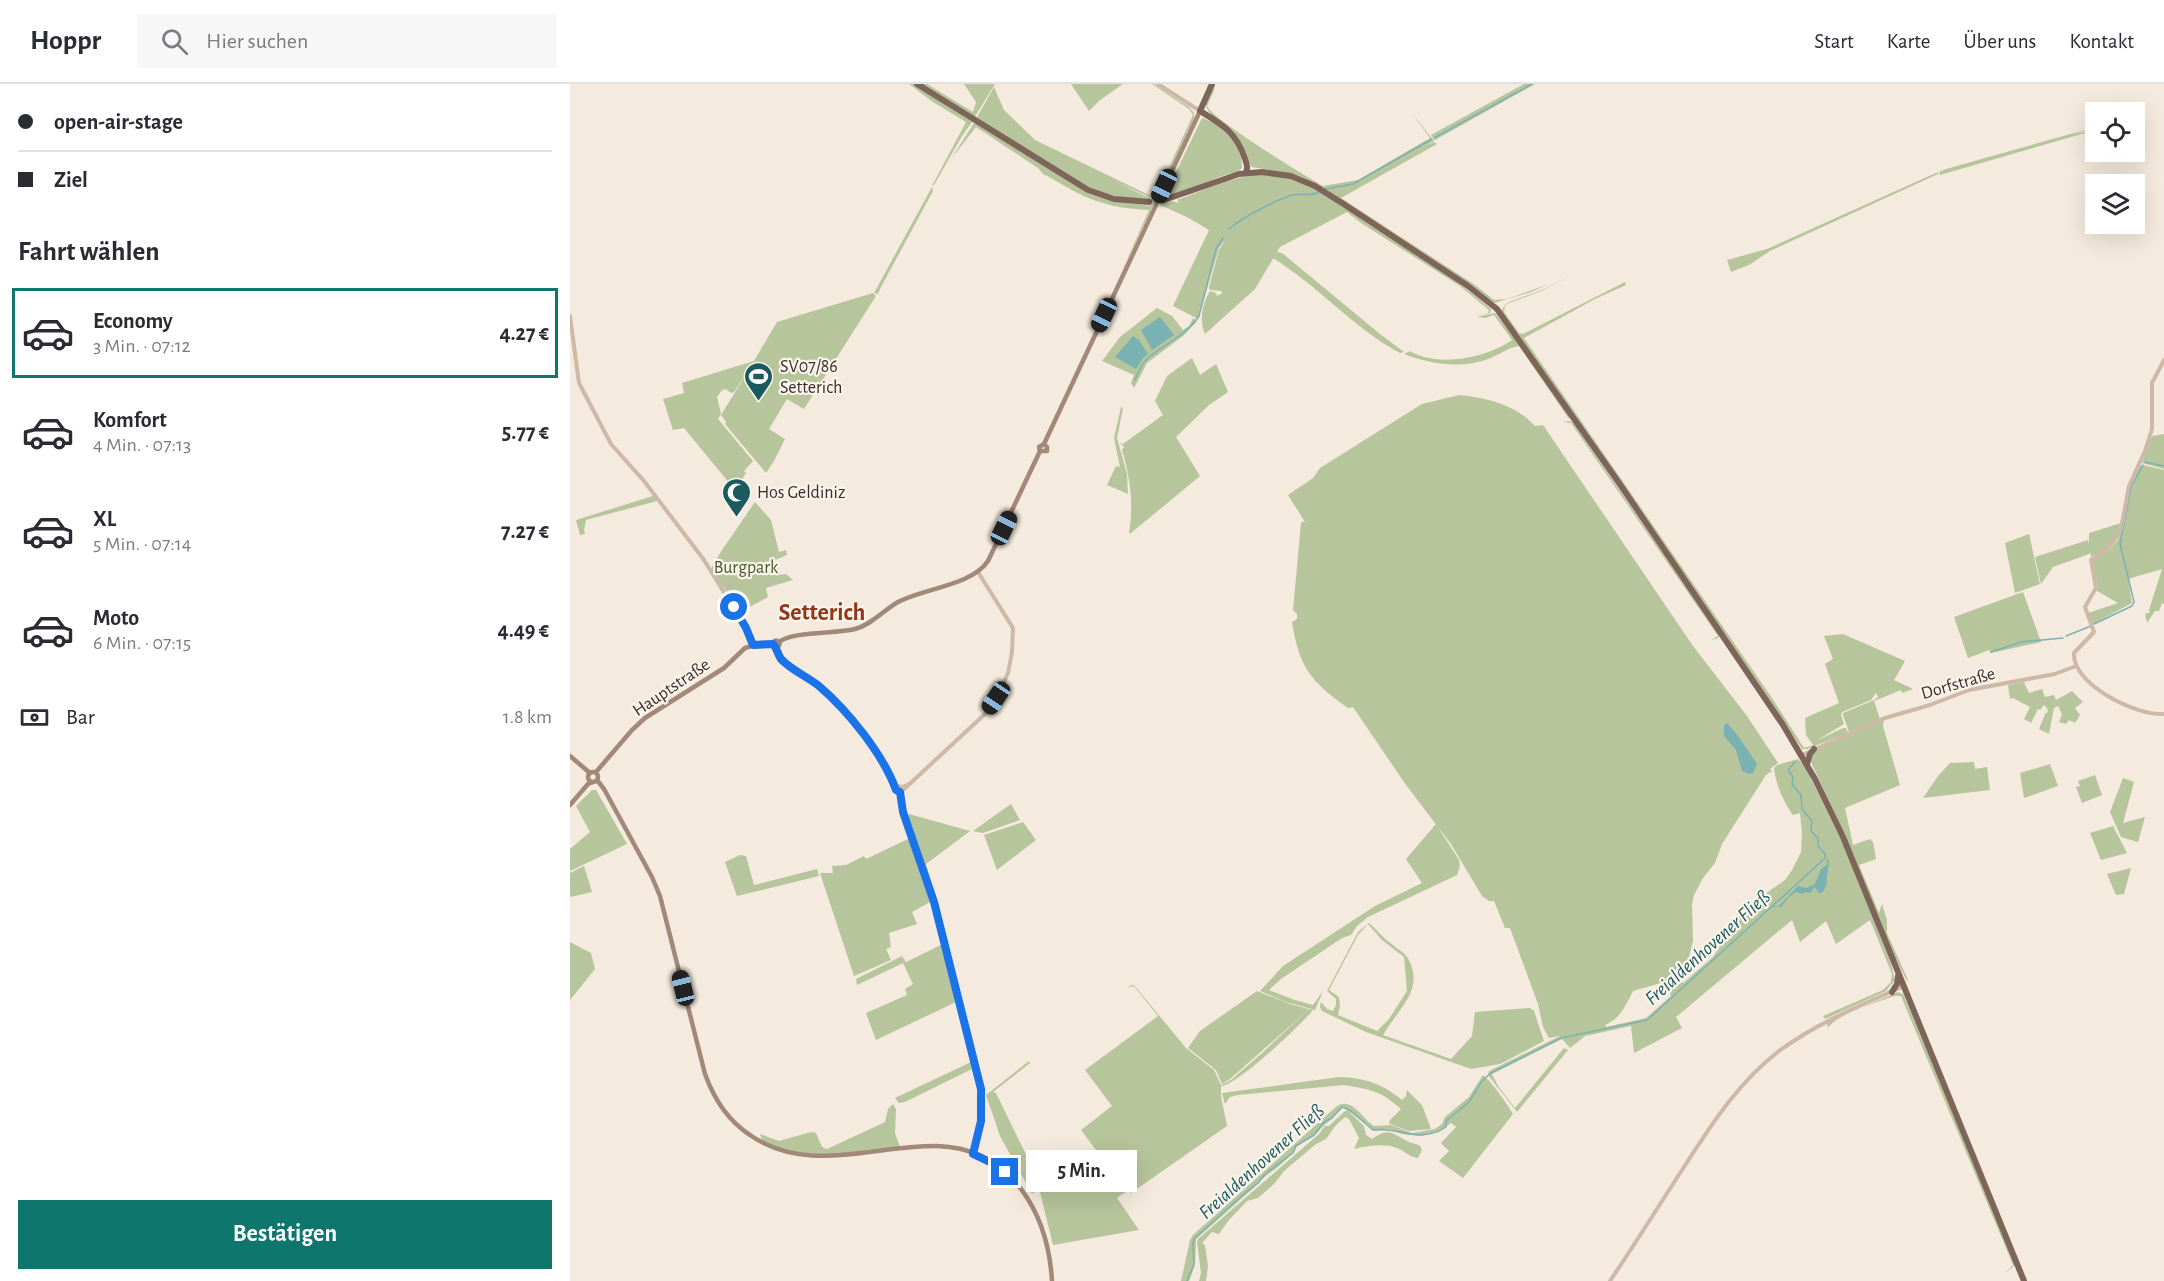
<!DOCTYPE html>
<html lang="de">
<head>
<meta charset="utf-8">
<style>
  body { margin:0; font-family:"Alegreya Sans",sans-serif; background:#f7f7f7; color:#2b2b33; height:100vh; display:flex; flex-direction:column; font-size:22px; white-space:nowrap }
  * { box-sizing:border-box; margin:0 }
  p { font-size:20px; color:#7c7c81 }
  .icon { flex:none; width:33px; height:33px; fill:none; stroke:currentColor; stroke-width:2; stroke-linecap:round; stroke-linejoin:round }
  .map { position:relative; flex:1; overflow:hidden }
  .sheet { display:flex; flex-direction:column; background:#fff; width:570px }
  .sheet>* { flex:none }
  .top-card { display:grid; align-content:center; height:132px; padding:0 18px; background:#fff }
  .fabs { position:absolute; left:1515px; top:18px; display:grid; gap:12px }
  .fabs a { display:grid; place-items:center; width:60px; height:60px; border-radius:0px; background:#fff; box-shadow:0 6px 24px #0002; font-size:30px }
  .end { position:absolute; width:27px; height:27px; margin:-14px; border:8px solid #1a73e8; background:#fff; box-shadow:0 0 0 3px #fff }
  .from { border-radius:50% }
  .bubble { position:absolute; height:42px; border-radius:0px; background:#fff; box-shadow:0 6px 24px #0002; font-size:20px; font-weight:600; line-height:42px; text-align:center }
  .car { position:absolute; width:18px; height:36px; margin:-18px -9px; border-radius:8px; box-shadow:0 0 4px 2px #0007; background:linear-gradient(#222 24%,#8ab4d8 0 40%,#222 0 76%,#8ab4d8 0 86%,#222 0) }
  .top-card b { display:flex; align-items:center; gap:21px; height:57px; font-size:22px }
  .top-card b+b { border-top:2px solid #e1e1e2 }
  .top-card i { width:15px; height:15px; background:#2b2b33 }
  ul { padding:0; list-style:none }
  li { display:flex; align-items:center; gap:18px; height:90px; margin:0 12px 9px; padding:0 6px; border:3px solid transparent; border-radius:0px }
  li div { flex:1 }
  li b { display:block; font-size:22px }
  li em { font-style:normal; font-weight:600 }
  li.current { border-color:#0f766e }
  li>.icon { width:54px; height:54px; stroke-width:1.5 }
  h2 { padding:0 18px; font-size:27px; line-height:72px }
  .pay { display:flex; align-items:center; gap:15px; height:66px; padding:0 18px; font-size:22px }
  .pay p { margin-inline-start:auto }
  .button { display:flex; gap:12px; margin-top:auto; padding:12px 18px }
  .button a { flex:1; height:69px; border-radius:0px; background:#0f766e; color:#fff; font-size:24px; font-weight:600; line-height:69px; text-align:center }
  header { display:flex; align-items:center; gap:36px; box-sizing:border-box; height:84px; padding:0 30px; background:#fff; border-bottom:2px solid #e1e1e2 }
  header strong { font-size:28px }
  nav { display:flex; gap:33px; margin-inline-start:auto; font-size:21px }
  .search { width:420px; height:54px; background:#f7f7f7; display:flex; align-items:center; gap:15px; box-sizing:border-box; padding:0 21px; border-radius:0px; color:#7c7c81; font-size:22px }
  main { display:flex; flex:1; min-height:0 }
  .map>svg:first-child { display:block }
  .green { fill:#b7c59c; fill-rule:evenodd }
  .water { fill:#7ab2b4 }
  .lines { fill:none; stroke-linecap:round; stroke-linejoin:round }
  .stream { stroke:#7ab2b4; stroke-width:1.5 }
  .tertiary { stroke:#ceb9a8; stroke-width:4 }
  .secondary { stroke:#a28879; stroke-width:4.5 }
  .primary { stroke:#7d6559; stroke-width:6 }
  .route { stroke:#1a73e8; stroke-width:8 }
  .labels { text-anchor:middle; stroke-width:4.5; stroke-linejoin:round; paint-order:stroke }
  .poi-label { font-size:18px; fill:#3a2e29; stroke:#fbf4eb; text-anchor:start }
  .park-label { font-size:18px; fill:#495b2a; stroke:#fbf4eb }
  .street-label { font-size:18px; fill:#3a2e29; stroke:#fbf4eb }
  .water-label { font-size:20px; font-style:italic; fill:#1a5b5f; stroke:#fbf4eb }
  .district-label { font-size:24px; font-weight:bold; fill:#90371b; stroke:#fbf4eb }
</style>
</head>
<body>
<header>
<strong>Hoppr</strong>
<div class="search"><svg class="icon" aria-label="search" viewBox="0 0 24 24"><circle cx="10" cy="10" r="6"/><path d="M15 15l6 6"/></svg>Hier suchen</div>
<nav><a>Start</a><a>Karte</a><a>Über uns</a><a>Kontakt</a></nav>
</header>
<main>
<section class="sheet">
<div class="top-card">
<b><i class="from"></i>open-air-stage</b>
<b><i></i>Ziel</b>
</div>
<h2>Fahrt wählen</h2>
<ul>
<li class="current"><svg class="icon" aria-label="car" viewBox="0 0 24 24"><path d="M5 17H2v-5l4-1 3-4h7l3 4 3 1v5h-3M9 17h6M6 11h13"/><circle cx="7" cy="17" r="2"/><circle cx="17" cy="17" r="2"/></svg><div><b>Economy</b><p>3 Min. · 07:12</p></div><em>4.27 €</em></li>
<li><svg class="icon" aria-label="car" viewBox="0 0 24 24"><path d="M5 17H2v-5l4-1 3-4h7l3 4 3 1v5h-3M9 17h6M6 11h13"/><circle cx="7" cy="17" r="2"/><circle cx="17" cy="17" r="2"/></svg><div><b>Komfort</b><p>4 Min. · 07:13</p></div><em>5.77 €</em></li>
<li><svg class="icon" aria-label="car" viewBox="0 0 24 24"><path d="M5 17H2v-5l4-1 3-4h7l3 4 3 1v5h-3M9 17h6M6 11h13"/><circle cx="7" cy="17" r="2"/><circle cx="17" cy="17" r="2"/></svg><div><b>XL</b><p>5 Min. · 07:14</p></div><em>7.27 €</em></li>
<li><svg class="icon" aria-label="car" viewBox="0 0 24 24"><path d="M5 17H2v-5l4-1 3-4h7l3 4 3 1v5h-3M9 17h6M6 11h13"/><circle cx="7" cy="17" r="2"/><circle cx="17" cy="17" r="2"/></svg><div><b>Moto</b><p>6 Min. · 07:15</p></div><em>4.49 €</em></li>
</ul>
<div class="pay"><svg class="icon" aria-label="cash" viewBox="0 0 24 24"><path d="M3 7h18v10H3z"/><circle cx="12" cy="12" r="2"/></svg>Bar<p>1.8 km</p></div>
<div class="button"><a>Bestätigen</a></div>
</section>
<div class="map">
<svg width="1594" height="1197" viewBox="0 0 1594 1197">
  <rect width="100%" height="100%" fill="#f4eadd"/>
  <g class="green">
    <polygon points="339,0 343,0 402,38 392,52 364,101 362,102 396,38 363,18"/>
    <polygon points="351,0 357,0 403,28 406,18 394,0 425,0 404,34"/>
    <polygon points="501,0 553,0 529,17 519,27"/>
    <path d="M582 0H584L619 23 624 29V34L586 116 544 97 585 117 550 191 579 126C534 124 514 114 476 91L475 92 468 84 406 43 381 75 404 39 520 110 544 117 581 122V120L548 113 520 105 406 35 424 3 434 26 465 56 585 114 623 31 619 25Z"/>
    <path d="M645 0 644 6 647 0 637 22C642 35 735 92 753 102L788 96 860 54 842 29 864 57 772 108 857 61 864 58 867 60 771 114 905 201 924 216 937 215 979 200 961 208 924 219 901 201 747 100 725 90 682 83C673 73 674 58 664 48 656 39 638 33 636 21H635Z"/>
    <polygon points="954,0 965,0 865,56 861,51"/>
    <path d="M632 34C655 41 672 60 672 84 667 89 661 89 655 91 634 98 614 109 594 118L595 119 602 117 609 119 607 116C641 104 675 85 713 92 745 98 774 124 800 141 841 168 884 193 921 225L920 229 907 232 918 229 919 226 890 202 791 139 777 128 710 163 685 205 635 250C629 236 632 220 640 207L646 209 647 212 652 209 651 207 640 206 639 203 649 166 656 155 649 164 628 235 603 222 639 146 617 133 590 121Z"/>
    <polygon points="1522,44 1501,51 1522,46 1522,47 1370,91 1369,88 1376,85"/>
    <polygon points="1368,88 1368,90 1200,167 1179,181 1161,188 1157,176 1197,165"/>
    <polygon points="362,103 363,107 311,203 308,210 304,209"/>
    <path d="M707 168 712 169 810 250 834 268 830 269C785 245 748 202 703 174Z"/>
    <polygon points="1007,188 974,206 939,219 935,222 934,228 949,249 953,250 1055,198 1056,201 1025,215 954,254 1204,617 1234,664 1243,661 1236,651 1235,634 1269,619 1255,580 1263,575 1254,552 1273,550 1335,577 1324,596 1343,605 1332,609 1331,606 1304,617 1310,635 1279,648 1273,631 1273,629 1304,616 1308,613 1306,609 1301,616 1272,628 1271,631 1274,640 1246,657 1273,644 1276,644 1278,649 1237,665 1232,665 932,227 934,222 939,218 975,205"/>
    <polygon points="303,209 306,212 234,325 217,315 199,345 215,355 204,377 196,389 155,340 156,338 151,331 178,287 164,308 161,309 156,305 152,306 147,313 151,330 148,335 183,377 174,387 176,389 165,406 114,344 103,346 93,315 114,309 112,299 184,277 207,238"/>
    <polygon points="587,224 602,232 613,246 619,242 623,234 627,237 613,252 577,279 564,304 561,299 564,291 532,277 550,253"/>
    <path d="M925 229 948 258 999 333V335L949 262C937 264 929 271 918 275 891 285 859 280 834 270L840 267C869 284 916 274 942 256L924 231 915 234 907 233Z"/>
    <path d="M622 274 630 291 646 280 658 308 639 321 606 353 630 392 561 449H559C564 420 560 393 552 366L554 363 550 359 553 360 593 331 585 317 597 292Z"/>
    <path d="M889 311C917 314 945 320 965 342L973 341 1123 562 1177 632 1208 679 1200 685 1202 687 1196 691 1152 760 1145 779 1133 794 1124 811 1122 820 1123 857 1118 877 1108 895 1113 899 1143 873 1172 826 1215 796 1222 786 1231 768 1232 748 1230 729 1223 731C1213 717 1206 701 1204 684L1207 681 1228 675 1236 684 1277 768 1321 880 1325 896 1316 907 1255 935 1253 932 1313 906 1321 898 1322 890 1300 836 1266 860 1256 837 1230 858 1222 836 1106 933 1112 944 1064 969 1061 942 1015 952 1000 964 992 955 922 990 928 1002 945 1024 994 964 998 966 947 1028 918 991 919 987 990 952 979 954 973 943 968 920 940 844H935L924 817H919L912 812 881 760 836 701 783 623 778 624C741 598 729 583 722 538L727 535V530L723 526 731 439 734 437 740 440 735 438 718 411 743 394 750 384 852 320ZM1094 898 1101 912 1076 934 1036 943 1035 941C1050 935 1056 921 1063 907Z"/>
    <polygon points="551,323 553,324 547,354 557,390 558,410 537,401 546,382 550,383 544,354"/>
    <polygon points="1000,337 1004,340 1149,551 1148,554 1141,556 1148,552 1001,339 993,338"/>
    <polygon points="1594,350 1594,385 1572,379 1582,352"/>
    <polygon points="1573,381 1594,386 1594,520 1592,519 1589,527 1585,527 1577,539 1575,530 1580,528 1579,526 1592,485 1558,495 1562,519 1523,540 1518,529 1548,519 1527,507 1528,503 1522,477 1542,463 1548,455 1556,432 1559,405 1569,382"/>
    <polygon points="83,412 87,417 16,436 14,446 15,450 10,451 6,436"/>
    <polygon points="185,418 201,436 209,468 216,466 217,471 205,476 211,491 216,490 223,496 196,504 198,513 170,528 141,485 150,469"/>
    <path d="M1551 439C1544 459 1539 462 1521 473L1520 468 1519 470 1483 483 1471 500 1465 473 1518 456 1519 460V449Z"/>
    <polygon points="1459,450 1470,500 1445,509 1435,459"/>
    <polygon points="1453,508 1471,558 1421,569 1419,566 1398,574 1384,533"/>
    <polygon points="1454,598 1459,609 1472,605 1475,613 1484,611 1486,616 1502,607 1513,618 1505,624 1510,631 1505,639 1499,636 1496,640 1489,638 1492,630 1488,622 1484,624 1479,650 1469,645 1475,630 1478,628 1477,624 1474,621 1470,626 1468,625 1461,639 1454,635 1460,623 1443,614 1440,615 1438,601"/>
    <polygon points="1314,636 1313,642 1330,701 1275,724 1283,761 1300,755 1303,758 1306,775 1289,781 1309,829 1312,820 1317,836 1317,849 1338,896 1337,897 1323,870 1266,732 1240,676 1244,667"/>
    <polygon points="1404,678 1405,685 1417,683 1420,706 1353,714 1368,692 1380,679"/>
    <polygon points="1480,680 1488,702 1454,714 1450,689"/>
    <polygon points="1525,691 1532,711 1512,719 1506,703 1510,702 1508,697"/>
    <polygon points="1553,694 1564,698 1553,739 1575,733 1568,758 1551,753 1540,728"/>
    <polygon points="22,706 26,706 57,760 0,787 0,765 20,748 6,722 0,728"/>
    <polygon points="441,720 450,736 413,749 403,747"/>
    <polygon points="339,730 400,747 356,780 368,819 415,1008 364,808 338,732"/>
    <polygon points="453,738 466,756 427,786 414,751"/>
    <polygon points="866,740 889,776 890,782 887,791 798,833 787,842 781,851 772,854 711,895 699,906 725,916 743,921 753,907 745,926 716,918 690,907 713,882 805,822 852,799 836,775"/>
    <polygon points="1543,742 1557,769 1531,776 1520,749"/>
    <polygon points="340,754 362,817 342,828 347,840 319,849 321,863 316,865 321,876 284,892 250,789 263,789 262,782 276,781 294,772 296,775"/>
    <polygon points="170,771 176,772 184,801 247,785 249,792 167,812 155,778"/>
    <polygon points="14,782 22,808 0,813 0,789"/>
    <polygon points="1561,784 1554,810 1546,811 1537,790"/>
    <path d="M799 839C807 846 814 855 823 861 827 865 834 868 837 873 857 905 827 926 813 951L881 975 902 952 905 928 960 924 964 927 974 957 930 980 901 985 796 948 752 927 750 923 751 918 757 925 763 927 766 921V915L757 907 788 848ZM798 840 812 856 834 873 837 907 819 935 807 947 768 931 770 922 769 913 759 906 788 851Z"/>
    <polygon points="0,858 21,869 25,885 0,916"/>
    <polygon points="373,860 404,984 335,1018 329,1019 325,1014 401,978 386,918 306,956 296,929 337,911 335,905 343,900 333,879 287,901 286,895 332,872 336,878"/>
    <path d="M562 901H564L616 964 644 986 651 1001 661 996 691 970 739 925 743 926C731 941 666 1002 651 1002V1012L657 1042 561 1109 539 1083V1073L531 1066H526L511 1046 542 1022 515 986 588 932 564 902 557 904Z"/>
    <polygon points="687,907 720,920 738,925 737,927 660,995 652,1000 646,986 618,964 630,947"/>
    <path d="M1328 908 1333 910 1348 945 1445 1181 1434 1190 1443 1181 1331 912H1325C1310 917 1265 931 1258 944L1257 940 1258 938Z"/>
    <polygon points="459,977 460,979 423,1008 426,1009 464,1087 474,1101 462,1110 430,1052 416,1011"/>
    <path d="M913 991C921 997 938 1021 943 1030L893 1094 869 1077 879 1067 871 1059 886 1043 881 1039 869 1048 851 1052 832 1050 820 1045 805 1047 773 1023C764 1033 755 1040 747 1049 742 1055 732 1056 727 1062 724 1067 714 1078 709 1082 701 1089 695 1091 688 1100L626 1155 625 1181 619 1197H611L620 1156 623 1151 767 1022C783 1013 791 1034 804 1042L821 1041 842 1049 865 1045 872 1040 875 1033 899 1013Z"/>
    <path d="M769 993C795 994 813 1000 832 1016L836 1012 837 1006 852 1021 861 1045 839 1047 820 1040 819 1037 831 1025C808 1005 801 1006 774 1001L668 1011 660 1013 655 1020 652 1009Z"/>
    <path d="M323 1020 326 1025 325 1049 330 1063C294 1067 254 1075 218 1067 209 1065 200 1060 192 1056L190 1050 209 1057 241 1048 246 1049 252 1063 257 1065 315 1038 318 1025Z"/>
    <path d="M775 1027H778L794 1042 796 1051 802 1055C819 1044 820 1048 837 1057 842 1060 846 1059 850 1062L852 1066 848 1074C839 1073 835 1067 827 1064 815 1059 796 1062 784 1065L789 1054 779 1035 775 1033 766 1041 756 1055 746 1060 714 1087 705 1099 688 1114 677 1117 658 1137 649 1150 642 1148 632 1159 635 1161 638 1182 636 1197H629L631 1189 627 1158 628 1155 749 1050 755 1042H759Z"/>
    <polygon points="530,1067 539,1075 537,1083 557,1107 547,1114 569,1146 483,1161 470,1108 476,1105"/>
  </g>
  <g class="water">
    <polygon points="590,233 604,251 582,266 571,246"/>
    <polygon points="563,252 569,256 578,270 573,274 566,285 545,273"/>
    <polygon points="1157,639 1166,649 1187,680 1183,689 1179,690 1172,687 1166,666 1154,652 1154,641"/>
    <path d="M1258 775C1261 782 1255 791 1257 799L1253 808 1249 809 1244 803 1241 809 1236 808 1232 810 1226 808 1219 813 1211 823H1202L1204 821 1206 823 1210 821 1228 802 1236 804 1245 800 1251 785 1258 780 1256 777Z"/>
  </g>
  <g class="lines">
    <g class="stream">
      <polyline points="864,54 962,0"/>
      <polyline points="755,105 783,100 862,55"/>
      <path d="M659 145C673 133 704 117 722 111 732 109 738 113 749 108"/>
      <path d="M565 296C568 289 571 280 577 275 594 260 616 252 629 232L646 165 653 154"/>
      <polyline points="1575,378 1594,382"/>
      <polyline points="1524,540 1562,522 1564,518 1550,460 1561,403 1573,381"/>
      <polyline points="1496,552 1521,542"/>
      <polyline points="1421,568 1451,558 1493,554"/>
      <polyline points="1225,678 1218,686 1223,693 1222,700 1231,711 1232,725 1242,737 1241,747 1248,754 1248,762 1255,770 1255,775"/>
      <path d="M617 1197 624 1180 623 1159 625 1154 675 1109 688 1099 695 1090 723 1069 726 1062 744 1051 753 1039 762 1034 772 1023 781 1027 803 1046C829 1042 849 1061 876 1043V1037L899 1018 912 997 921 989 991 954 1077 936 1253 776"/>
    </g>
    <g class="tertiary">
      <polyline points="588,0 630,27"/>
      <polyline points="0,232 9,299 41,360 74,397 134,476 176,544 183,561"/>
      <path d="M1594 276 1582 299V345L1575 367 1559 402 1551 445 1541 461 1521 476 1526 504 1515 523 1524 548 1504 569C1502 601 1567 632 1594 630"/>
      <polyline points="207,563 212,576 255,607 298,655 326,703"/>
      <polyline points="1232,671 1315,634 1360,621 1399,606 1485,590 1506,582"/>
      <polyline points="341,699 333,703 328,702 327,707 332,707 415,630 430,607 438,589 442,568 443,544 408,488"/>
      <polyline points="330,709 333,728 364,818 411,1005 411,1037 403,1070"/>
      <path d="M1040 1197C1065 1160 1088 1123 1112 1086 1140 1043 1168 998 1209 967 1247 939 1291 921 1334 902"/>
    </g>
    <g class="secondary">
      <polyline points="470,367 469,363 474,360 630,27"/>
      <polyline points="470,367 477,367 477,363 474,360"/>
      <circle cx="206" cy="560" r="3.5"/>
      <path d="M209 558C223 547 265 550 285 545 301 541 314 526 328 518 354 504 401 502 418 477L470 367"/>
      <polyline points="0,672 20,689"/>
      <circle cx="23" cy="693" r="5"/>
      <polyline points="26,688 62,646 75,634 154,584 175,564 191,559 203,559"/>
      <path d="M27 696 34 705 82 793 90 812 135 990C144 1015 157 1036 180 1051 237 1091 303 1061 367 1062 442 1064 478 1130 482 1197"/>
      <polyline points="0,721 18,700 23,698"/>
    </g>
    <g class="primary">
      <polyline points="347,0 518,106 544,115 579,118"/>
      <path d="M642 0 630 27C653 41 666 48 675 75 677 81 678 83 676 89"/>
      <polyline points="594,116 669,90 692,88 721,92 745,102 772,119 898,202 927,225 1049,399 1213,641 1245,695 1273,753 1454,1197"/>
      <polyline points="1237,680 1240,670 1244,665"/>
      <polyline points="1322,908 1327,900 1328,892"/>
    </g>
  </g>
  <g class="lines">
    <path class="route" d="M164 523 176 544 183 561 203 560C207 564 207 569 211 575 221 586 238 593 249 602 278 627 313 670 326 706L330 708 333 728 364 818 411 1005V1037L403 1070 424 1080 435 1088"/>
  </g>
  <defs>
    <symbol id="stadium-pin" viewBox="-11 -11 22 30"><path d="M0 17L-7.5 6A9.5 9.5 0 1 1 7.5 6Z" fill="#1a5b5f" stroke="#fbf4eb"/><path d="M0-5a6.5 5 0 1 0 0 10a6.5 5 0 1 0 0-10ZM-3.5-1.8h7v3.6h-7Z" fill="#fff"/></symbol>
    <symbol id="mosque-pin" viewBox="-11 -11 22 30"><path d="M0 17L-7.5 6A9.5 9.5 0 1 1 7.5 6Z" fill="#1a5b5f" stroke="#fbf4eb"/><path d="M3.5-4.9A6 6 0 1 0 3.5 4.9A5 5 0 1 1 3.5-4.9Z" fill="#fff"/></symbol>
  </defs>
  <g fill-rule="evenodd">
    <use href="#stadium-pin" x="172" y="276" width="33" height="45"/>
    <use href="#mosque-pin" x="150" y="392" width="33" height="45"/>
  </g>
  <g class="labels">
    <g class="poi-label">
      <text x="210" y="288">SV07/86<tspan x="210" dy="21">Setterich</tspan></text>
      <text x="187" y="414">Hos Geldiniz</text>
    </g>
    <g class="park-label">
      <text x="176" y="489">Burgpark</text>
    </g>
    <g class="street-label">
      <text transform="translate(1388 599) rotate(-16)" y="6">Dorfstraße</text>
      <text transform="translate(101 603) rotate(-34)" y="6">Hauptstraße</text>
    </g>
    <g class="water-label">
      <text transform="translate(1137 863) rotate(-42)" y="7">Freialdenhovener Fließ</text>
      <text transform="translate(691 1077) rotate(-42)" y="7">Freialdenhovener Fließ</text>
    </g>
    <g class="district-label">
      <text x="252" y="536">Setterich</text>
    </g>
  </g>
</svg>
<div class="fabs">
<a><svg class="icon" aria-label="locate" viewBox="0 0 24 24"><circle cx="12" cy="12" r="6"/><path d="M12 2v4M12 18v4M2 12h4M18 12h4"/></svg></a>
<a><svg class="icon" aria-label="layers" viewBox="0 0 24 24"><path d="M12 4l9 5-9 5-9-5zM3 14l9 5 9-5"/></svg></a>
</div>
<i class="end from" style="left:164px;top:523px"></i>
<i class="end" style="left:435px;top:1088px"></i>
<div class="bubble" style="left:456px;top:1066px;width:111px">5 Min.</div>
<i class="car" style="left:594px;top:102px;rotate:205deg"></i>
<i class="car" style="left:534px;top:231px;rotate:205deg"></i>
<i class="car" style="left:434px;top:444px;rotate:26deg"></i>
<i class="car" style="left:426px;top:614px;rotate:214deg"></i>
<i class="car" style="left:113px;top:904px;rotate:346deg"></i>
</div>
</main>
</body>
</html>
